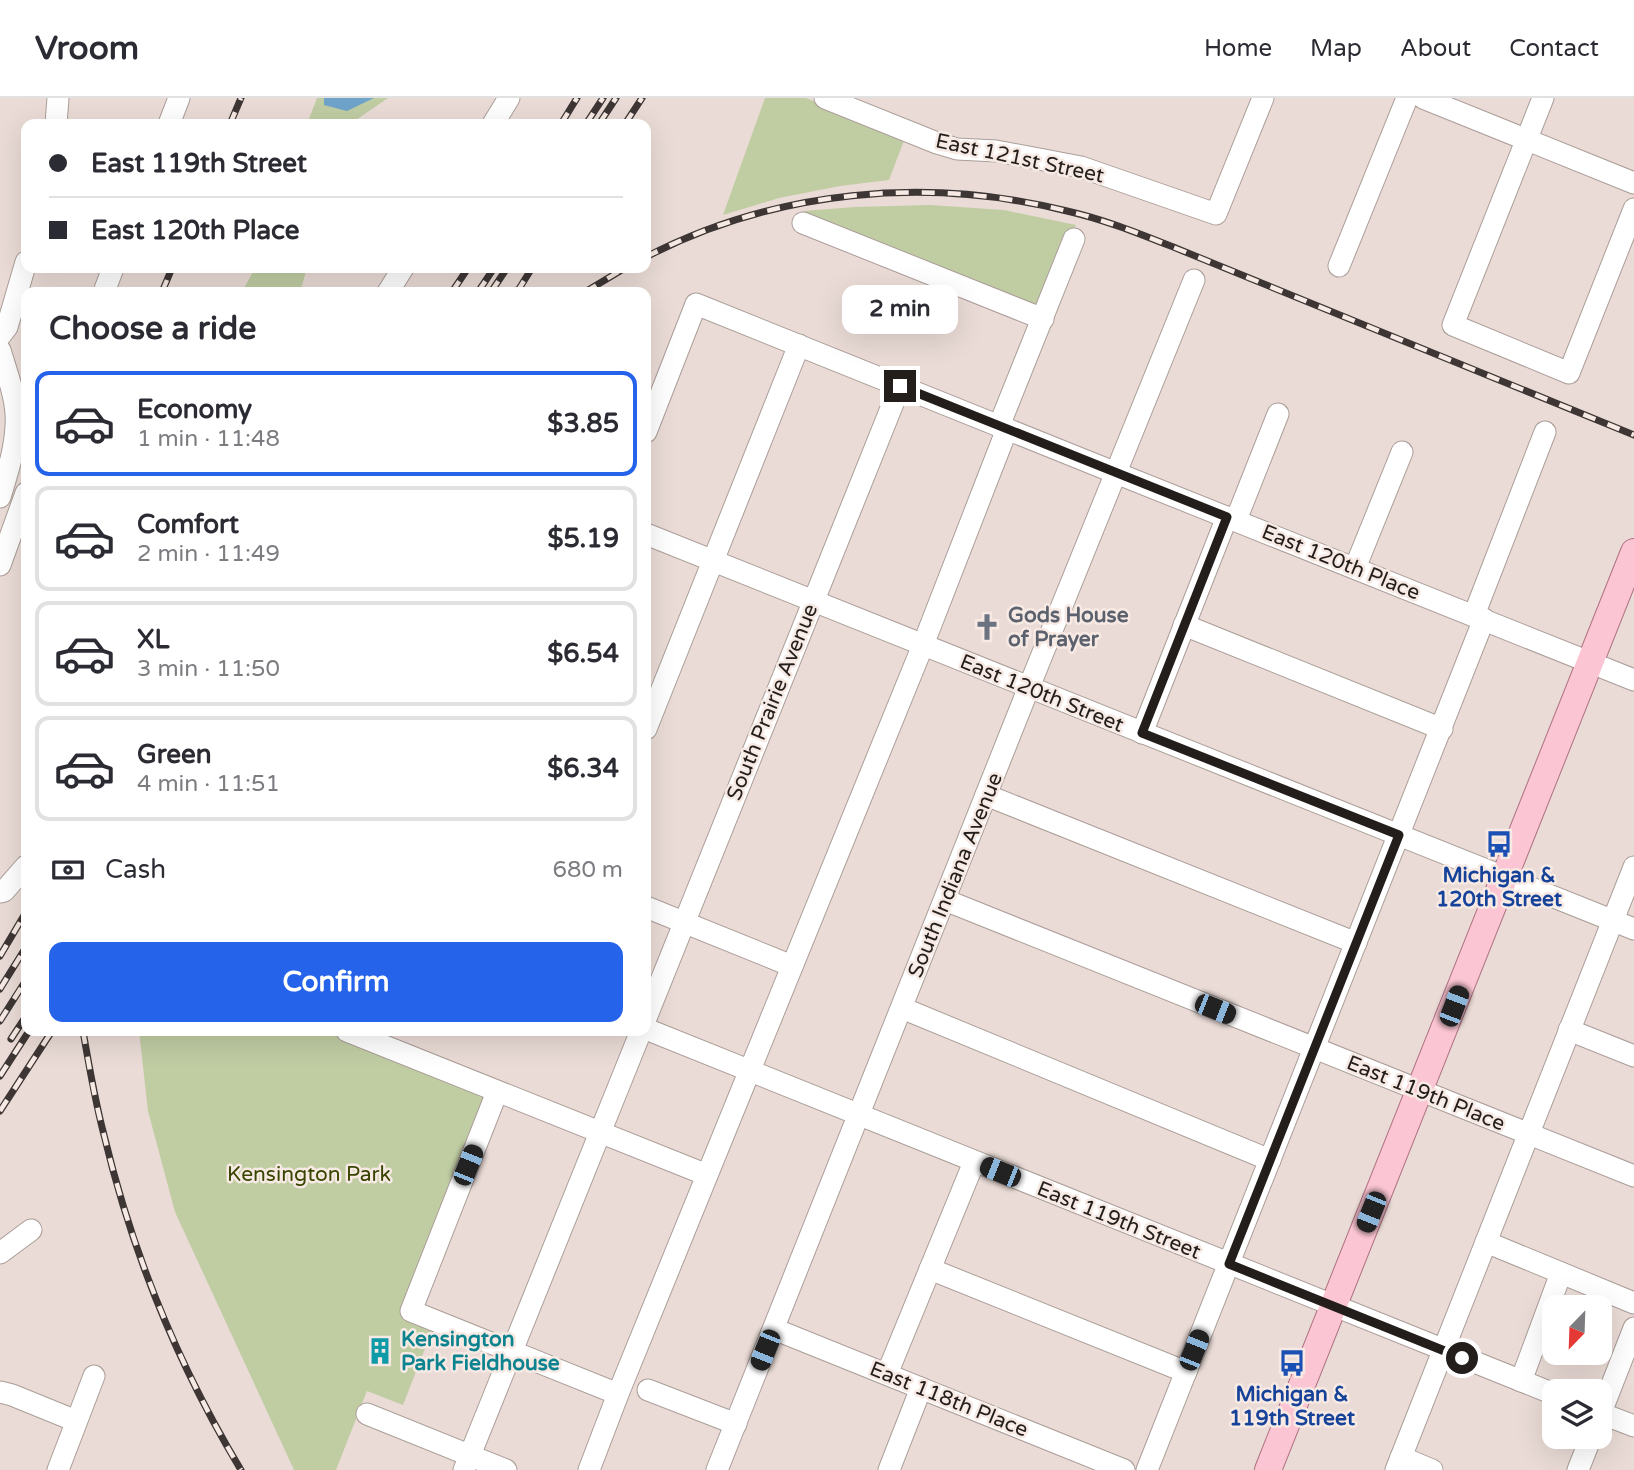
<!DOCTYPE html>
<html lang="en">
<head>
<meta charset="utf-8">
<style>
  body { margin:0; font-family:"Varela Round",sans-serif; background:#f7f7f7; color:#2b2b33; height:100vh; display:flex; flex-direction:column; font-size:26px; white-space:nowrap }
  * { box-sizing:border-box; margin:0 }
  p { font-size:23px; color:#7c7c81 }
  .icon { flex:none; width:38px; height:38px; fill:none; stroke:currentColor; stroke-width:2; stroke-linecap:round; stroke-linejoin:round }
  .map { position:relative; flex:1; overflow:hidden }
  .side { position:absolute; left:21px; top:189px; width:630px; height:749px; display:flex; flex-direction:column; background:#fff; border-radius:14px; box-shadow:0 7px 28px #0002 }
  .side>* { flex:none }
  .banner { position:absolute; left:21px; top:21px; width:630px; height:154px; border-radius:14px; box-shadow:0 7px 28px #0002; display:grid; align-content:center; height:154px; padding:0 28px; background:#fff }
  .needle { width:46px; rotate:203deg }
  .fabs { position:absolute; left:1542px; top:1197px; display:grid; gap:14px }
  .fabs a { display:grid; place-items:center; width:70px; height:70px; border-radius:14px; background:#fff; box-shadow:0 7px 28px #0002; font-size:35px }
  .end { position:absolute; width:32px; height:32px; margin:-16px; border:9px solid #231e1c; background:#fff; box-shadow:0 0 0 4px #fff }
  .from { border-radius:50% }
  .bubble { position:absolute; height:49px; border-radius:14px; background:#fff; box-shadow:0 7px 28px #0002; font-size:23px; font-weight:700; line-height:49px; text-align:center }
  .car { position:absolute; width:21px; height:42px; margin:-21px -10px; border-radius:9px; box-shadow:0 0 5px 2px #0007; background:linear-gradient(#222 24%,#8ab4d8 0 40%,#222 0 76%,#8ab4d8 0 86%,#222 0) }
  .banner b { display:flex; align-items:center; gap:24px; height:66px; font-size:26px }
  .banner b+b { border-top:2px solid #e1e1e2 }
  .banner i { width:18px; height:18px; background:#2b2b33 }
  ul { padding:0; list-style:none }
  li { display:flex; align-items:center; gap:21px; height:105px; margin:0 14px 10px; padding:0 14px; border:4px solid #e1e1e2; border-radius:14px }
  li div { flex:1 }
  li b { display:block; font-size:26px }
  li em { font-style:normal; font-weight:700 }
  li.active { border-color:#2563eb }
  li>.icon { width:63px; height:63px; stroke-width:1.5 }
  h2 { padding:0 28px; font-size:32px; line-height:84px }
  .pay { display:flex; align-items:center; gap:18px; height:77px; padding:0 28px; font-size:26px }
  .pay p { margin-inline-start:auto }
  .cta { display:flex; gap:14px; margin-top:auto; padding:14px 28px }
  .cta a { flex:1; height:80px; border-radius:14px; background:#2563eb; color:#fff; font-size:28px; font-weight:700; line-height:80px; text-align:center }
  header { display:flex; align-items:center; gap:42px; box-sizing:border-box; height:98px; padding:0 35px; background:#fff; border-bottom:2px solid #e1e1e2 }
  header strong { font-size:33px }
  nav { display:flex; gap:38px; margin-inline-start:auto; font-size:24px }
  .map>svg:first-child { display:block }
  .green { fill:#c0cda3 }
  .water { fill:#6fa3ca }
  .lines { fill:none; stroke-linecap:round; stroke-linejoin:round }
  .minor-casing { stroke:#ab9e99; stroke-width:23 }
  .major-casing { stroke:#ae7180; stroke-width:28 }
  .minor { stroke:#fff; stroke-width:21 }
  .major { stroke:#fbc5d3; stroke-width:26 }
  .rail-casing { stroke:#3d3634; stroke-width:7 }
  .rail { stroke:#f7e9e3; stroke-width:4.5; stroke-dasharray:13; stroke-linecap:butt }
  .route { stroke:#231e1c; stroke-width:9 }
  .labels { text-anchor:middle; stroke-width:5; stroke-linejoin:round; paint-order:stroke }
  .street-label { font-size:21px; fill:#231e1c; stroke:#f7e9e3 }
  .worship-label { font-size:21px; font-weight:bold; fill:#5b616d; stroke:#f7e9e3; text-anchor:start }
  .transit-label { font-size:21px; font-weight:bold; fill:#164399; stroke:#f7e9e3 }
  .park-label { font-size:21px; fill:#384500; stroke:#f7e9e3 }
  .culture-label { font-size:21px; font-weight:bold; fill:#0d838f; stroke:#f7e9e3; text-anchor:start }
</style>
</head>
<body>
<header>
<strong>Vroom</strong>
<nav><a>Home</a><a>Map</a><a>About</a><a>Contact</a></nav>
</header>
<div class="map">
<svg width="1634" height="1372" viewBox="0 0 1634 1372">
  <rect width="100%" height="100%" fill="#eadbd6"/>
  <g class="green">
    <polygon points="317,0 388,0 353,24 352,26 307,26"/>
    <polygon points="765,0 806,0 905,40 889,82 840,88 779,100 723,117"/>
    <polygon points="930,107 1004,112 1076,127 1041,213 803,113 855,109"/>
    <polygon points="255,170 307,170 300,194 242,194"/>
    <polygon points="139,933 325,933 481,995 488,1005 404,1216 433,1230 403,1307 367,1293 336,1372 294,1372 175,1114 148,1013"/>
  </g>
  <polygon class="water" points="324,0 374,0 347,13 324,7"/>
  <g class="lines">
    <defs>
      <g id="minor">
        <polyline points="825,0 937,45 957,51 996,53 1081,69 1216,116 1263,0"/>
        <polyline points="1423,0 1634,85"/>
        <polyline points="1543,0 1453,227 1569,275 1634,111"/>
        <polyline points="56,26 58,0"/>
        <polyline points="169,26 179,0"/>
        <polyline points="493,26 509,0"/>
        <polyline points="803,125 1043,221"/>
        <polyline points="1339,168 1407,0"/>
        <polyline points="104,194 113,170"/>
        <polyline points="388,194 403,170"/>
        <polyline points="0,238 7,229 26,164"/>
        <path d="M0 252C7 276 18 303 16 328 15 352 7 376 0 399"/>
        <polyline points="999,328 1074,141"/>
        <polyline points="646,334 696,206 1116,375 1634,582"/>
        <polyline points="1236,422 1278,316"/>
        <polyline points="646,436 1634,831"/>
        <polyline points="0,467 26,395"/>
        <polyline points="1355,470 1402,354"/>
        <polyline points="1474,517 1545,334"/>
        <polyline points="1184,527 1442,631"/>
        <polyline points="646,631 799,247"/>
        <polyline points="1142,635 1227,419"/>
        <polyline points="986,697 1356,845"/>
        <polyline points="0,794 4,793 26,768"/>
        <polyline points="945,802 1634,1078"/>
        <polyline points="646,809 792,868"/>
        <polyline points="902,910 1270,1062"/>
        <polyline points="646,920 900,288"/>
        <polyline points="646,931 1554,1296"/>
        <polyline points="1569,932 1634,958"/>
        <polyline points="347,933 707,1077"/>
        <polyline points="497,994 411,1213 618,1296"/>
        <polyline points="1486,1144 1634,1205"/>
        <polyline points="0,1155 31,1132"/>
        <polyline points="930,1171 1186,1274"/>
        <polyline points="774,1231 1124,1372"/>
        <polyline points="887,1276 974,1064"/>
        <polyline points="1521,1283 1561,1175"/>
        <polyline points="648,1292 736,1326"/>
        <polyline points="0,1294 12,1297 76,1323"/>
        <polyline points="1600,1315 1634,1328"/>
        <polyline points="367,1316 506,1372"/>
        <polyline points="1600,1317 1634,1230"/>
        <polyline points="1401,1359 1432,1372"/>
        <polyline points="58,1372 94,1278"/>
        <polyline points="464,1372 641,933"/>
        <polyline points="589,1372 618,1296 923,547 1007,331"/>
        <polyline points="717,1372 1029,589 1194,182"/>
        <polyline points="889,1372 921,1290"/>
        <polyline points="1147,1372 1484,521"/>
        <polyline points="1396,1372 1634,769"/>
        <polyline points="1578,1372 1591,1339"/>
      </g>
      <polyline id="major" points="1268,1372 1634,454"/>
    </defs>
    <use href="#minor" class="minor-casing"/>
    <use href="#major" class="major-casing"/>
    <use href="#minor" class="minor"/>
    <use href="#major" class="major"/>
    <defs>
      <g id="rail">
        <polyline points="230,26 241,0"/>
        <polyline points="561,26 577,0"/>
        <polyline points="586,26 603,0"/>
        <polyline points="599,26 616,0"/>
        <polyline points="625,26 642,0"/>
        <path d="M646 159C775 92 926 78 1067 113 1107 122 1145 138 1183 153L1634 337"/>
        <polyline points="162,194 172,170"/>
        <polyline points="452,194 468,170"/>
        <polyline points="478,194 494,170"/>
        <polyline points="491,194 507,170"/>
        <polyline points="517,194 532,170"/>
        <polyline points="585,194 625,170"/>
        <polyline points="0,858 26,814"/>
        <polyline points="0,891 26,849"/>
        <polyline points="0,923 26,882"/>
        <path d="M83 933C89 968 95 1003 104 1037 132 1154 179 1269 241 1372"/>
        <polyline points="11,941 26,918"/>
        <polyline points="0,978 29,933"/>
        <polyline points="0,1013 52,933"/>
      </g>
    </defs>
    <use href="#rail" class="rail-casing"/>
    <use href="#rail" class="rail"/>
  </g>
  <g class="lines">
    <polyline class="route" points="900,288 1227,419 1142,635 1399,737 1229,1166 1462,1260"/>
  </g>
  <defs>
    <symbol id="church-bare" viewBox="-9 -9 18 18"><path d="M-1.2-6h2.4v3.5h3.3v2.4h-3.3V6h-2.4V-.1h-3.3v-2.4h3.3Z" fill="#6b7280" stroke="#f7e9e3" stroke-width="2.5" paint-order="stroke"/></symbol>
    <symbol id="bus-bare" viewBox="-9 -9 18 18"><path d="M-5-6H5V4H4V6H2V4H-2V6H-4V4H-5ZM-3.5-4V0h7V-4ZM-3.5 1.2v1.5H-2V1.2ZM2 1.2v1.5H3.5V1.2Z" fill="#1a4fb4" stroke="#f7e9e3" stroke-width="2.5" paint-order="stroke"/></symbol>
    <symbol id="building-bare" viewBox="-9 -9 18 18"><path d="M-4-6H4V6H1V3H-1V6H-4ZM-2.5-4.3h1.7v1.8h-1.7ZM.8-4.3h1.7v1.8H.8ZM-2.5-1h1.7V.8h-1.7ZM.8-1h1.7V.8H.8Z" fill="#0f9aa8" stroke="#f7e9e3" stroke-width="2.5" paint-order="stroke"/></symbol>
  </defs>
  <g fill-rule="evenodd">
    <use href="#church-bare" x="968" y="510" width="38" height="38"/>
    <use href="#bus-bare" x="1480" y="727" width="38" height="38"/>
    <use href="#building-bare" x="361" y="1234" width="38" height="38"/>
    <use href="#bus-bare" x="1273" y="1246" width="38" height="38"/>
  </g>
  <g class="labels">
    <g class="street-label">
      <text transform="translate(1020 60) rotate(12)" y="7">East 121st Street</text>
      <text transform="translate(1341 464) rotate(22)" y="7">East 120th Place</text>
      <text transform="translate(1042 595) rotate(22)" y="7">East 120th Street</text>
      <text transform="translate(772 604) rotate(-68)" y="7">South Prairie Avenue</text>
      <text transform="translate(955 777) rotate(-68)" y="7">South Indiana Avenue</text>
      <text transform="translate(1426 995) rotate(22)" y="7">East 119th Place</text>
      <text transform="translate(1119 1122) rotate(22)" y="7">East 119th Street</text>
      <text transform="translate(949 1301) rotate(22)" y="7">East 118th Place</text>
    </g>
    <g class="worship-label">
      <text x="1008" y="524">Gods House<tspan x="1008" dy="24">of Prayer</tspan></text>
    </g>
    <g class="transit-label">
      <text x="1499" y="784">Michigan &amp;<tspan x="1499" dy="24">120th Street</tspan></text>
      <text x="1292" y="1303">Michigan &amp;<tspan x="1292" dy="24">119th Street</tspan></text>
    </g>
    <g class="park-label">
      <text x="309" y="1083">Kensington Park</text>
    </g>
    <g class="culture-label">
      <text x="401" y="1248">Kensington<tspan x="401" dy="24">Park Fieldhouse</tspan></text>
    </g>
  </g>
</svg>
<div class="fabs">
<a><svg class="needle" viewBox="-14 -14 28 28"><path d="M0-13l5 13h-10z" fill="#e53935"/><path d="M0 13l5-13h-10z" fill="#7c7c81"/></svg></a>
<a><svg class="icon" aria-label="layers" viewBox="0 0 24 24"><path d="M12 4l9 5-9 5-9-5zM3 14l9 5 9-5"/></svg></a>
</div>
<i class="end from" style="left:1462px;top:1260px"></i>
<i class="end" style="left:900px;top:288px"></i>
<div class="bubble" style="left:842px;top:187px;width:116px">2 min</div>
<i class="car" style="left:1454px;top:908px;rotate:21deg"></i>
<i class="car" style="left:1215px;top:911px;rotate:112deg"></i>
<i class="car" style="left:468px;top:1067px;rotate:22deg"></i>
<i class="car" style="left:1000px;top:1074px;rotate:292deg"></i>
<i class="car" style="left:1371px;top:1114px;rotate:202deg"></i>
<i class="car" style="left:765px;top:1252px;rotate:202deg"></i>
<i class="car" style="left:1194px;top:1252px;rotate:22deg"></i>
<div class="banner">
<b><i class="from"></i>East 119th Street</b>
<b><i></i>East 120th Place</b>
</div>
<section class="side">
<h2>Choose a ride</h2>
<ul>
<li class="active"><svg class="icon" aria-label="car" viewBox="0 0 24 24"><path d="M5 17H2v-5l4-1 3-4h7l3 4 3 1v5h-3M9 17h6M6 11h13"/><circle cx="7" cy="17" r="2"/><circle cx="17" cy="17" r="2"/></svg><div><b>Economy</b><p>1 min · 11:48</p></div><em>$3.85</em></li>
<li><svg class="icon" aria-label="car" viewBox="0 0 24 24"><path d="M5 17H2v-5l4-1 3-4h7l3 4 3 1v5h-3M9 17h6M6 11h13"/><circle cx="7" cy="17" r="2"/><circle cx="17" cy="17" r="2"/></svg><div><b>Comfort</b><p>2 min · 11:49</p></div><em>$5.19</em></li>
<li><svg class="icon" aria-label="car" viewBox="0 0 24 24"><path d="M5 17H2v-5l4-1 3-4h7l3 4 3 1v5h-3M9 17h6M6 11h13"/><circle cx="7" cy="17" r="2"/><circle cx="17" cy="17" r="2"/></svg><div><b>XL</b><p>3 min · 11:50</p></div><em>$6.54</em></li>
<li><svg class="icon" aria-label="car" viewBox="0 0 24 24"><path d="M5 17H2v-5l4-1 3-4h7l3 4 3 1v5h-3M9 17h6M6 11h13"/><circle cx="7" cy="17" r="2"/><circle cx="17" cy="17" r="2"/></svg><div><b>Green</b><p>4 min · 11:51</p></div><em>$6.34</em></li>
</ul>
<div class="pay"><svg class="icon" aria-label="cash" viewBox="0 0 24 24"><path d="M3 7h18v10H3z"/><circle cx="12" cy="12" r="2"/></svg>Cash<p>680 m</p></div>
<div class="cta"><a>Confirm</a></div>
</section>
</div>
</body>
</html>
